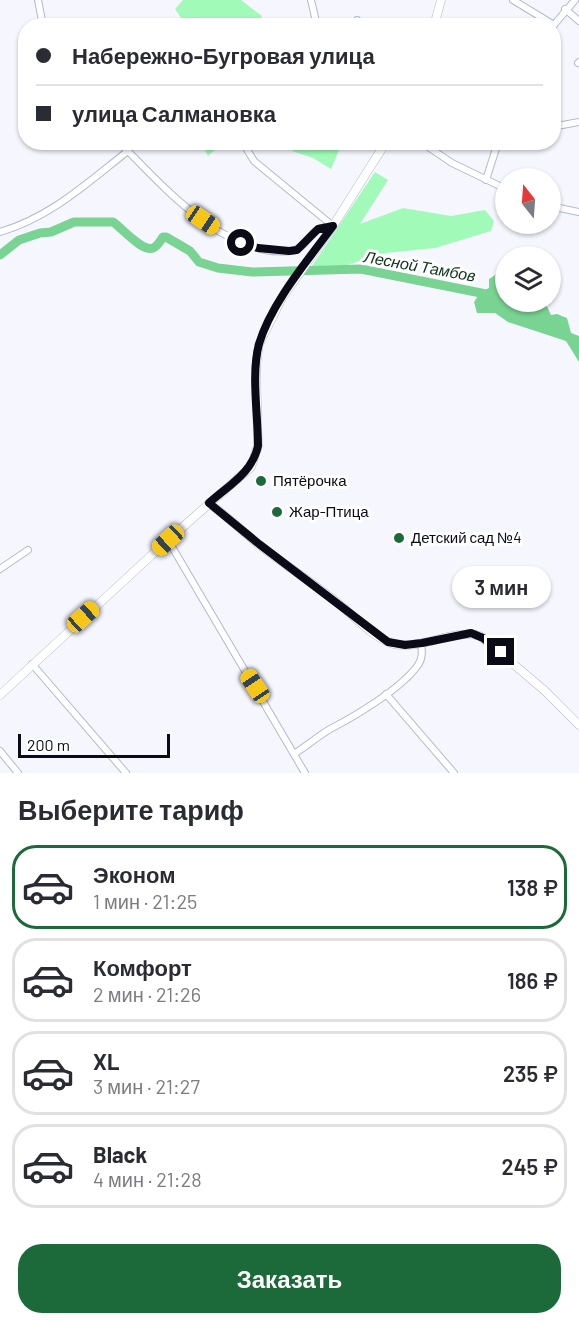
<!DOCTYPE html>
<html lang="ru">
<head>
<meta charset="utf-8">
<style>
  body { margin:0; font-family:Barlow,sans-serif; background:#f2f2f3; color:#2b2b33; height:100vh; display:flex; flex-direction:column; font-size:22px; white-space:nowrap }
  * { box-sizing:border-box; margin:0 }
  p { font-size:20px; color:#7c7c81 }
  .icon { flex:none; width:33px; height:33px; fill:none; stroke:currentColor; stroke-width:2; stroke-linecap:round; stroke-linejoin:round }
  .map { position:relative; height:773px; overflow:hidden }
  .panel { display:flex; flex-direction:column; background:#fff; flex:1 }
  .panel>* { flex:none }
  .banner { position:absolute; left:18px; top:18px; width:543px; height:132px; border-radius:24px; box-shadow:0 2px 4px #0004; display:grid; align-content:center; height:132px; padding:0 18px; background:#fff }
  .needle { width:39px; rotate:343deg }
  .fabs { position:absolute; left:495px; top:168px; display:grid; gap:12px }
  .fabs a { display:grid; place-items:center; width:66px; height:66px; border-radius:50%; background:#fff; box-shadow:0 2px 4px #0004; font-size:30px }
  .scale { position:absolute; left:18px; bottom:15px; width:152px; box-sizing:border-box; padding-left:6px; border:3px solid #0a0b16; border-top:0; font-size:16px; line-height:21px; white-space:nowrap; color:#0a0b16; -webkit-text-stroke:4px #fff; paint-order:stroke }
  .end { position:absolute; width:27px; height:27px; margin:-14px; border:8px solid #0a0b16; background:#fff; box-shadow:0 0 0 3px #fff }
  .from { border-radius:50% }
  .bubble { position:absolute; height:42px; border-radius:21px; background:#fff; box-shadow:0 2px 4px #0004; font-size:20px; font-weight:600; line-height:42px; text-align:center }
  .car { position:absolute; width:18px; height:36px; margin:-18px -9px; border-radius:8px; box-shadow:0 0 4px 2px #0007; background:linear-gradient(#f5c518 24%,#345 0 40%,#f5c518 0 76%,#345 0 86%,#f5c518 0) }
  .banner b { display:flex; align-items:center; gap:21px; height:57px; font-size:22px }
  .banner b+b { border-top:2px solid #e1e1e2 }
  .banner i { width:15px; height:15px; background:#2b2b33 }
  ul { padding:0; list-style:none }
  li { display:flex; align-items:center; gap:18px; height:84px; margin:0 12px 9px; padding:0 6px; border:3px solid #e1e1e2; border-radius:24px }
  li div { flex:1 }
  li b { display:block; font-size:22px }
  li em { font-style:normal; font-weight:600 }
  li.selected { border-color:#1c6a39 }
  li>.icon { width:54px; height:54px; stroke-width:1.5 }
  h2 { padding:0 18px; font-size:27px; line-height:72px }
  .action { display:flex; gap:12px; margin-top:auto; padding:12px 18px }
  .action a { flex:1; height:69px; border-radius:24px; background:#1c6a39; color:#fff; font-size:24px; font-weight:600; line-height:69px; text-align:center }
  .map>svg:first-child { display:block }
  .green { fill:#a2fab9 }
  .water { fill:#79d392 }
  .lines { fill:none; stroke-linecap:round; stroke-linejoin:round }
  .river { stroke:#79d392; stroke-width:9 }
  .minor-casing { stroke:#b1b7d8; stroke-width:8 }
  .tertiary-casing { stroke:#b1b7d8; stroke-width:9 }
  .minor { stroke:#fff; stroke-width:6 }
  .tertiary { stroke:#fff; stroke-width:8 }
  .route { stroke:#0a0b16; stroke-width:8 }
  .poi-dot { fill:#1c6a39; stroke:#fff; stroke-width:2 }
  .labels { text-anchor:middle; stroke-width:6; stroke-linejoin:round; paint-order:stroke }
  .poi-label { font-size:15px; fill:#0a0b16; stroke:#fff; text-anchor:start }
  .water-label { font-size:16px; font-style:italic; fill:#0f351c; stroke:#fff }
</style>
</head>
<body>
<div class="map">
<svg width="579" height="773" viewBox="0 0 579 773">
  <rect width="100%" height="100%" fill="#f6f7fe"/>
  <g class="green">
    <polygon points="183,0 241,0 262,16 259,25 186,25 175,9"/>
    <polygon points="201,143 223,143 208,156"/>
    <polygon points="290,143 328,143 339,150 331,169 313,158 292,151"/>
    <polygon points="375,172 388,180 360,224 403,208 451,216 485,210 494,221 491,231 435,248 386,253 347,265 312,266"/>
  </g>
  <polygon class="water" points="505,269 506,302 545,302 551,315 557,314 567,318 571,333 579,336 579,362 566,341 508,322 495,313 477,313 474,302 481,292 489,288 489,279"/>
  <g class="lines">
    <path class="river" d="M0 255 19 240 40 233 51 232 74 222H113C122 228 142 252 153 248 158 246 160 241 163 237H166L190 251 199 262 218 268 252 272 361 269 506 298"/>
    <defs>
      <g id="minor">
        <polyline points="38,0 43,26"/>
        <polyline points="311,0 317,26"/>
        <polyline points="513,0 554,25"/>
        <polyline points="565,9 579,21"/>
        <polyline points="357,20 357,26"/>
        <polyline points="553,26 575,0"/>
        <polyline points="578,63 579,62"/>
        <polyline points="554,125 557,126 579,122"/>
        <path d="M119 142C161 184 225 259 291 251 305 249 308 234 319 229 323 227 329 227 333 226"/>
        <polyline points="421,142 452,163 506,189"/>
        <polyline points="243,143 254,161 333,226"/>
        <polyline points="486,180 498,142"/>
        <polyline points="550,206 579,212"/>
        <path d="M0 232C51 217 87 183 128 151"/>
        <polyline points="168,540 305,773"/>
        <polyline points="0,569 28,550"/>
        <polyline points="32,664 126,773"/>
        <polyline points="386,694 454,773"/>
        <polyline points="0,751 18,773"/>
        <path d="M294 754C307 746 319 735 332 728 357 715 402 688 418 665 423 658 422 651 421 643"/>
      </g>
      <g id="tertiary">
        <polyline points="434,26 441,0"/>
        <path d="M209 503C226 516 242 530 258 544 285 565 313 583 339 604 354 616 376 640 394 644 421 650 456 628 480 636L544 690 579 725"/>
        <polyline points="0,695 168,540 251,467 258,446 256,366 259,344 282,298 333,226 386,142"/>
      </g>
    </defs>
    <use href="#minor" class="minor-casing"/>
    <use href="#tertiary" class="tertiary-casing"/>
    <use href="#minor" class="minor"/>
    <use href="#tertiary" class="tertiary"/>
  </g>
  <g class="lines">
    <path class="route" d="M241 243 258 248 289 251 297 250 318 229 333 226C308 260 271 303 259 344 251 374 258 415 258 446 252 473 229 485 209 503L259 544 388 642 405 645 422 643 471 633 483 638 501 652"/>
  </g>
  <g class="poi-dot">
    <circle cx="261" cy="481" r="6"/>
    <circle cx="277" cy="512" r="6"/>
    <circle cx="399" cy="538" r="6"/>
  </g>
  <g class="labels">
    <g class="poi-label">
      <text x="273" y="486">Пятёрочка</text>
      <text x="289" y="517">Жар-Птица</text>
      <text x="411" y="543">Детский сад №4</text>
    </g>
    <g class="water-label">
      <text transform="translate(420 266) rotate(10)" y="6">Лесной Тамбов</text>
    </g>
  </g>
</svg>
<div class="fabs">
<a><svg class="needle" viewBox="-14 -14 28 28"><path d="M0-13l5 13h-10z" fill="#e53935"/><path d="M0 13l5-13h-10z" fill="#7c7c81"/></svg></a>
<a><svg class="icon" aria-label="layers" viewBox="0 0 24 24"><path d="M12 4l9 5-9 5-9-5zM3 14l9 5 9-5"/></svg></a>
</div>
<div class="scale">200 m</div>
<i class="end from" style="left:241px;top:243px"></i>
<i class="end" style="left:501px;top:652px"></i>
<div class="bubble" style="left:452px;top:566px;width:99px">3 мин</div>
<i class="car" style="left:203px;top:220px;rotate:124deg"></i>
<i class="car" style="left:168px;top:540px;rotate:227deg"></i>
<i class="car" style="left:83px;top:617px;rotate:48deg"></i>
<i class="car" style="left:255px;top:686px;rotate:326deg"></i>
<div class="banner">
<b><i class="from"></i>Набережно-Бугровая улица</b>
<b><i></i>улица Салмановка</b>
</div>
</div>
<section class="panel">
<h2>Выберите тариф</h2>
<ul>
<li class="selected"><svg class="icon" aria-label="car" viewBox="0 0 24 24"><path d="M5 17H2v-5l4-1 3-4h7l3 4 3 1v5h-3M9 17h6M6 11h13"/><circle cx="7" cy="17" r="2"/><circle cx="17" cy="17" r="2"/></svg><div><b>Эконом</b><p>1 мин · 21:25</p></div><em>138 ₽</em></li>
<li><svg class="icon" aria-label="car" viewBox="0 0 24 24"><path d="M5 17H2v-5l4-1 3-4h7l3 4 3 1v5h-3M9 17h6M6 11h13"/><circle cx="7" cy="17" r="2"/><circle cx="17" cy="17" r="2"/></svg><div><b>Комфорт</b><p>2 мин · 21:26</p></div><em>186 ₽</em></li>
<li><svg class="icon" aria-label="car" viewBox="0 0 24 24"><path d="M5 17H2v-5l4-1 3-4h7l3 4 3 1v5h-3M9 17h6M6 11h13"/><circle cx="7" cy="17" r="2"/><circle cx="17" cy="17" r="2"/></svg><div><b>XL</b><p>3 мин · 21:27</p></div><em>235 ₽</em></li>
<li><svg class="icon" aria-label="car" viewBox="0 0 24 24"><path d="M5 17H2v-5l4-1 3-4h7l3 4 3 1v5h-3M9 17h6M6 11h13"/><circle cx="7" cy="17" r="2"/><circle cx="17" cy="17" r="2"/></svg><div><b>Black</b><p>4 мин · 21:28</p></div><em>245 ₽</em></li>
</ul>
<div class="action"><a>Заказать</a></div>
</section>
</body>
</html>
